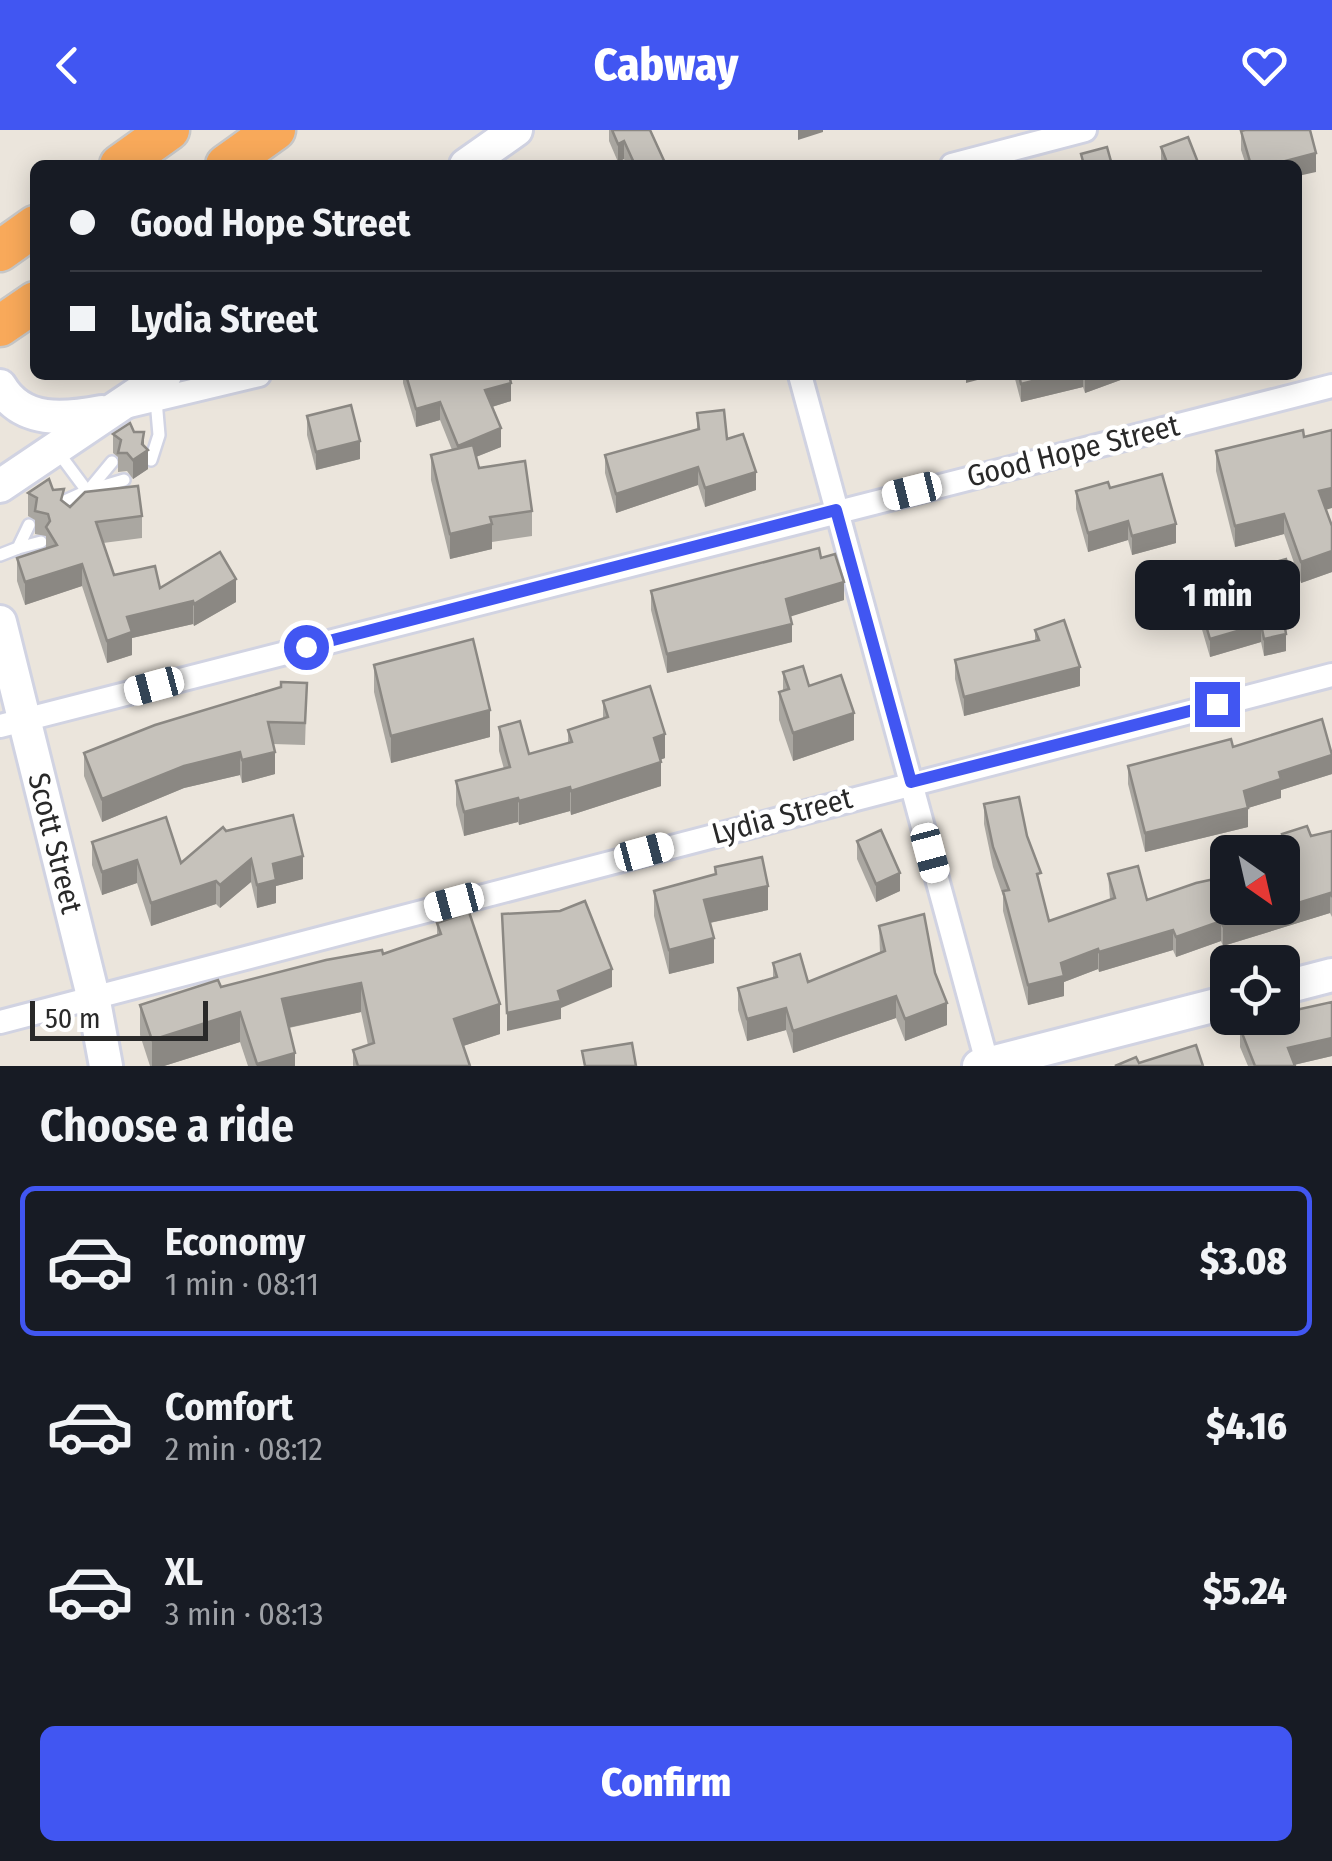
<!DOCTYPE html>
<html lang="en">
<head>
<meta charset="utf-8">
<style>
  body { margin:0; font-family:"Fira Sans Condensed",sans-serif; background:#20242c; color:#f1f3f6; height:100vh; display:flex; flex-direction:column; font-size:38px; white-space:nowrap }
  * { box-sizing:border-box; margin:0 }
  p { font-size:32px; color:#9ea1a6 }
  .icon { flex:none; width:55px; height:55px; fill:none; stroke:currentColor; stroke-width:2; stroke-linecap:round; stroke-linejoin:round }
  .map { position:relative; height:936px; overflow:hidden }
  .panel { display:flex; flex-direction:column; background:#171b24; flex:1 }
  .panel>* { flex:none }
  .hud { position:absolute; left:30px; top:30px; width:1272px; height:220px; border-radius:15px; box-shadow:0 5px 25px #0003; display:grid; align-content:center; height:220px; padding:0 40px; background:#171b24 }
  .needle { width:65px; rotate:146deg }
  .controls { position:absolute; left:1210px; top:705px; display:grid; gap:20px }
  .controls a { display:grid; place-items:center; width:90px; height:90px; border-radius:15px; background:#171b24; box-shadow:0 5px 25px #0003; font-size:50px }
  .scale { position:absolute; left:30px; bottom:25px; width:178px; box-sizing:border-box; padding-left:10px; border:5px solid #292929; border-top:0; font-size:28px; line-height:35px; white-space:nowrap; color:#292929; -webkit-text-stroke:8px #fff; paint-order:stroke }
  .end { position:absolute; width:45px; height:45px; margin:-22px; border:12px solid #4156f2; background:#fff; box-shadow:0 0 0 5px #fff }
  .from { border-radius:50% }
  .bubble { position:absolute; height:70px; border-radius:15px; background:#171b24; box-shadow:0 5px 25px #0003; font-size:32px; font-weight:800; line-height:70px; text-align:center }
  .car { position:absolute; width:30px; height:60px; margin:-30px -15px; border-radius:12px; box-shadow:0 0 8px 2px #0007; background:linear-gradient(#fff 24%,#345 0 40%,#fff 0 76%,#345 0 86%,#fff 0) }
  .hud b { display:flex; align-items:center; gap:35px; height:95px; font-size:38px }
  .hud b+b { border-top:2px solid #363941 }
  .hud i { width:25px; height:25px; background:#f1f3f6 }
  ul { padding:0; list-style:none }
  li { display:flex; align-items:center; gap:30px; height:150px; margin:0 20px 15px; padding:0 20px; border:5px solid transparent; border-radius:15px }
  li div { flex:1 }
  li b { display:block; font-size:38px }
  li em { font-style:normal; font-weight:800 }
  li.current { border-color:#4156f2 }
  li>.icon { width:90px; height:90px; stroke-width:1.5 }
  h2 { padding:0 40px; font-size:45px; line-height:120px }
  .action { display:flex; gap:20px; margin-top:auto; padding:20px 40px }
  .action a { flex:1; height:115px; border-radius:15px; background:#4156f2; color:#fff; font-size:40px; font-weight:800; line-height:115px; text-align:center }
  header { display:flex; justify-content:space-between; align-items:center; height:130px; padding:0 40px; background:#4156f2; color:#fff; font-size:45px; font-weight:800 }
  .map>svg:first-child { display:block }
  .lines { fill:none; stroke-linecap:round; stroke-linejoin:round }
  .lane-casing { stroke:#d1d3e2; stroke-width:16 }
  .street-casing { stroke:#d1d3e2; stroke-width:28 }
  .secondary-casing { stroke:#d1d3e2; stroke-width:38 }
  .highway-casing { stroke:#c7c7c7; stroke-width:45 }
  .lane { stroke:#fff; stroke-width:11 }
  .street { stroke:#fff; stroke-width:22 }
  .secondary { stroke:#fff; stroke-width:32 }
  .highway { stroke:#f8a95a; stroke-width:40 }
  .wall { fill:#aaa7a1 }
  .shaded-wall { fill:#8b8883 }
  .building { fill:#c6c2bb; stroke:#8b8883; stroke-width:2.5 }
  .route { stroke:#4156f2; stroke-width:12 }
  .labels { text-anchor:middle; stroke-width:9; stroke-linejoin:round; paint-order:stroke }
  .street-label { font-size:30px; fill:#292929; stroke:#fff }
</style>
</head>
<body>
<header><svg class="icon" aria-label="back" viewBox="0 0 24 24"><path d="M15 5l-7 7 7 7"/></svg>Cabway<svg class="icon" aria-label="heart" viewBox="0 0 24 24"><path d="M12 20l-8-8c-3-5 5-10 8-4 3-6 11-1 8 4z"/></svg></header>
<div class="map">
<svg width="1332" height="936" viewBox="0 0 1332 936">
  <rect width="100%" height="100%" fill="#ebe5dc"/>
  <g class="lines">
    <defs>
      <g id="lane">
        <polyline points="58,322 87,361 124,350"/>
        <polyline points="151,330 159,305 156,270"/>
        <polyline points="88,361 112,332"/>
        <polyline points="58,374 87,361"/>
        <polyline points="18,418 41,412"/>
        <polyline points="0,425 18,418 29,395"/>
      </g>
      <g id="street">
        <polyline points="952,35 1085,0"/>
        <polyline points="800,245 988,936"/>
        <polyline points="129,276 259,245"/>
        <polyline points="0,596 1332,256"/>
        <polyline points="0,892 1332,545"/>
      </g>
      <g id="secondary">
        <polyline points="466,35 516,0"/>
        <path d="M0 256C22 294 65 289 102 282"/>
        <polyline points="0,356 165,245"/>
        <path id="s1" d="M0 492 93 866 106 936"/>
        <polyline points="1282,858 1332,845"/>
        <polyline points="979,936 1228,872"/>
      </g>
      <g id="highway">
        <polyline points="120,35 169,0"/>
        <polyline points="226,35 275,0"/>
        <polyline points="0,121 35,96"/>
        <polyline points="0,196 35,172"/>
      </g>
    </defs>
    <use href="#lane" class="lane-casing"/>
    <use href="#street" class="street-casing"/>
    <use href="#secondary" class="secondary-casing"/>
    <use href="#highway" class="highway-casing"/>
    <use href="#lane" class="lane"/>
    <use href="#street" class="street"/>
    <use href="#secondary" class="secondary"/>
    <use href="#highway" class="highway"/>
  </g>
  <g class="wall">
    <polygon points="609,0 650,0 666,35 627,35 624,29 618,32 609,11"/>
    <polygon points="1241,1 1316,42 1298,35 1246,35 1241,20"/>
    <polygon points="1161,17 1199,35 1161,35"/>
    <polygon points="403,245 509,245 511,271 492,277 501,317 476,327 479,338 532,381 532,406 492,412 492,419 450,429 431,350 431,325 452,320 440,290 416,297 403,253"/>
    <polygon points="1014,245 1126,245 1126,248 1085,263 1083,257 1021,272"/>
    <polygon points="697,283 727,309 756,360 705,377 698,355 616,383 605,343 605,325 697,299"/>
    <polygon points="307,286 360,329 316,340 307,305"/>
    <polygon points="134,302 144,316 148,339 133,349 127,341 118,342 118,327 113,323 113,304"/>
    <polygon points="1216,321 1326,380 1332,396 1332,442 1301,453 1284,404 1235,417 1216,341"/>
    <polygon points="1110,358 1176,413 1132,425 1128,410 1088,422 1076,379 1076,361"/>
    <polygon points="53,360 64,372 70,377 142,386 142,408 103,413 114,445 160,458 236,472 194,496 193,494 132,508 132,525 107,533 82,456 25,475 17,451 17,428 46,418 46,406 35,404 35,390 28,386 28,363"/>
    <polygon points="821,428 844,470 790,486 792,512 667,543 651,480 651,461"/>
    <polygon points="1194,455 1295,477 1283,481 1286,521 1264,526 1261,512 1210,527 1194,472"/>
    <polygon points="1035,500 1080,556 964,586 955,549 955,530 1035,511"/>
    <polygon points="374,535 490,607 391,633 374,562"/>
    <polygon points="783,542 809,556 854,610 793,631 779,590 779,562 783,561"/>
    <polygon points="307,553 305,615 273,614 275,644 242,653 240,645 184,658 102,692 84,646 84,623"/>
    <polygon points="603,571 665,628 660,630 661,656 571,685 570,681 519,695 518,692 464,706 456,675 456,651 504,639 499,621 499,597 529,624 568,613 568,600 603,589"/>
    <polygon points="1233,617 1332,622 1332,644 1281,660 1281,668 1248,678 1248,697 1145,722 1128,654 1128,636"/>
    <polygon points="984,674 1027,706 1049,791 1110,769 1108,744 1147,770 1282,778 1282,704 1311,706 1332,701 1332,787 1330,783 1223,816 1221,811 1176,827 1173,820 1099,842 1098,839 1064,852 1064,866 1028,875 1003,781 1003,766 993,737 984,694"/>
    <polygon points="226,701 303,749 276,756 276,773 257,778 251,752 220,778 216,774 151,796 137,753 102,765 92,735 92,712 181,733"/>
    <polygon points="857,711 900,761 876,772 857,729"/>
    <polygon points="715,737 768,780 710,793 714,833 669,844 654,786 654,761 715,745"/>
    <polygon points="437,793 500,904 463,916 470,936 353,936 353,920 368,915 361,882 289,898 295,936 248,936 240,912 164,936 150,936 140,905 140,875 383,824 437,806"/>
    <polygon points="879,796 947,895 905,911 896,888 793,923 786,900 747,911 738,880 738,858 773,848 773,833 808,852 880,823"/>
    <polygon points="1332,872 1332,926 1294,935 1295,936 1248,936 1240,917 1240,898"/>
  </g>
  <g class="shaded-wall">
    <polygon points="798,0 823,0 823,2 798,10"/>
    <polygon points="624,11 624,29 618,32 618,14"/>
    <polygon points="1316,23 1316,42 1298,46 1298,35 1270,35"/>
    <polygon points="966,245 985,245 985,248 966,253"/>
    <polygon points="1056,245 1083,245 1083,257 1021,272 1021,254"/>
    <polygon points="1085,245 1126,245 1126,248 1085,263"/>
    <polygon points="511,253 511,271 485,279 485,260"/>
    <polygon points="440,272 440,290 416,297 416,279"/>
    <polygon points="501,298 501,317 458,334 458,316"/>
    <polygon points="144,302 144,323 148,320 148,339 133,349 133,330 142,314"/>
    <polygon points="360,311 360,329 316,340 316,322"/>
    <polygon points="698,337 698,355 616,383 616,364"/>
    <polygon points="756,342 756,360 705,377 705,358"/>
    <polygon points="1332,358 1332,378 1319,382 1319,361"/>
    <polygon points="1284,384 1284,404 1235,417 1235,396"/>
    <polygon points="1128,391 1128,410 1088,422 1088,403"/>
    <polygon points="492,394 492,419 450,429 450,404"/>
    <polygon points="1176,394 1176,413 1132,425 1132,406"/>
    <polygon points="1332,421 1332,442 1301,453 1301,432"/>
    <polygon points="82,434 82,456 25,475 25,452"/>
    <polygon points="236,449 236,472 194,496 194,474"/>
    <polygon points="844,452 844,470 786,488 786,469"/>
    <polygon points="1295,460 1295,477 1280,482 1280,464"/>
    <polygon points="193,471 193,494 132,508 132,525 107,533 107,511 127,487"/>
    <polygon points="792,494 792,512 667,543 667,524"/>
    <polygon points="1261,494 1261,512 1210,527 1210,509"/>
    <polygon points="1286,504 1286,521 1264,526 1264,509"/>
    <polygon points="1080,537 1080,556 964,586 964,567"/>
    <polygon points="490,580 490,607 391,633 391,606"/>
    <polygon points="854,583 854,610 793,631 793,603"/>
    <polygon points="665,604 665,628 654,632 654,608"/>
    <polygon points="240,622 240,645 184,658 102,692 102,669 184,636"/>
    <polygon points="275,622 275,644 242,653 242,630"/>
    <polygon points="1332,625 1332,644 1281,660 1281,668 1248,678 1248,697 1145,722 1145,703 1244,661 1279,642"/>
    <polygon points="661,632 661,656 571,685 571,661"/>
    <polygon points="570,657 570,681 519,695 519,671"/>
    <polygon points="518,668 518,692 464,706 464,682"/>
    <polygon points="303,726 303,749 276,756 276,773 257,778 257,755 273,734"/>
    <polygon points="251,729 251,752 220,778 220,755"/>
    <polygon points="137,730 137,753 102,765 102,742"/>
    <polygon points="900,743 900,761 876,772 876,754"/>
    <polygon points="216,751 216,774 151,796 151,773"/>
    <polygon points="768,756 768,780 704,794 704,770"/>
    <polygon points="1330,763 1330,783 1223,816 1223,796"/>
    <polygon points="1221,791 1221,811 1176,827 1176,807"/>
    <polygon points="1173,800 1173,820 1099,842 1099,822"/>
    <polygon points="714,808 714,833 669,844 669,820"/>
    <polygon points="1098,819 1098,839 1064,852 1064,866 1028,875 1028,855 1061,833"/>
    <polygon points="612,839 612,857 561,878 561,889 507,901 507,883"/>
    <polygon points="361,853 361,882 282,899 282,869"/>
    <polygon points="896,866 896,888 793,923 793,901"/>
    <polygon points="947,873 947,895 905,911 905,889"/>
    <polygon points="500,874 500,904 454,919 454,889"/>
    <polygon points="786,878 786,900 747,911 747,889"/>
    <polygon points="240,882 240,912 164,936 152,936 152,910"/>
    <polygon points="1332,908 1332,926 1289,936 1288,918"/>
    <polygon points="295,923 295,936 257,936 257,934"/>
  </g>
  <g class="building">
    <polygon points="612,0 650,0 666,35 635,35 624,11 618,14"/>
    <polygon points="1245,0 1310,0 1316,23 1270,35 1251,35 1241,1"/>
    <polygon points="1188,7 1199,35 1168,35 1161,17"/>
    <polygon points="1107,17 1112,35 1084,35 1081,24"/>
    <polygon points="406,245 509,245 511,253 485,260 501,298 458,316 440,272 416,279"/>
    <polygon points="1019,245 1056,245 1021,254"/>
    <polygon points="351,275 360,311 316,322 307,286"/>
    <polygon points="724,280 727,309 743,304 756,342 705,358 698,337 616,364 605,325 699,299 697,283"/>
    <polygon points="130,293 134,302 144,302 142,314 148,320 133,330 127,323 118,323 121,310 113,304"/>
    <polygon points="1303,300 1304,307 1332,300 1332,358 1319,361 1332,396 1332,421 1301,432 1284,384 1235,396 1216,321"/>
    <polygon points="473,315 479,338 525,331 532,381 490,387 492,394 450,404 431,325"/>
    <polygon points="1162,344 1176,394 1132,406 1128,391 1088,403 1076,361 1108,352 1110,358"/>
    <polygon points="49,349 53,360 64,359 61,370 70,377 85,362 138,356 142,386 96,392 114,445 155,436 160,458 220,422 236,449 194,474 193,471 127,487 132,502 107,511 82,434 25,452 17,428 57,415 46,397 50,391 48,384 35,381 37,368 28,363"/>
    <polygon points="819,418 821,428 835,424 844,452 786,469 792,494 667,524 651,461"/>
    <polygon points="1286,429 1295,460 1280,464 1286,504 1264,509 1261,494 1210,509 1194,455"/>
    <polygon points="1064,490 1080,537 964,567 955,530 1039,510 1035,500"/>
    <polygon points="473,509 490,580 391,606 374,535"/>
    <polygon points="803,536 809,556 841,545 854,583 793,603 779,562 789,559 783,542"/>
    <polygon points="281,552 307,553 305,593 268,592 275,622 242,630 240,622 184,636 102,669 84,623 155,595 281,557"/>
    <polygon points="650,556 665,604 654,608 661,632 571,661 570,657 519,671 518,668 464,682 456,651 510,637 499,597 520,591 529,624 572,612 568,600 608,587 603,571"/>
    <polygon points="1322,589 1332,625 1279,642 1281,649 1244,661 1248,678 1145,703 1128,636 1231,609 1233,617"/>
    <polygon points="1019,667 1027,706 1041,743 1037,744 1049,791 1115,768 1108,744 1138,736 1147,770 1196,753 1228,746 1228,778 1282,778 1282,722 1274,722 1287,718 1282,704 1307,696 1311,706 1332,701 1332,767 1330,763 1223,796 1221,791 1176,807 1173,800 1099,822 1098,819 1061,833 1064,846 1028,855 1003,761 1009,760 993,717 984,674"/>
    <polygon points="293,685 303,726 273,734 276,750 257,755 251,729 220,755 216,751 151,773 137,730 102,742 92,712 166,687 181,733 223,697 226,701"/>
    <polygon points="881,700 900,743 876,754 857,711"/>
    <polygon points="762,727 768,756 704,770 714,808 669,820 654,761 716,744 715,737"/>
    <polygon points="585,771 612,839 558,861 561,871 507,883 502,784 560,781"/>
    <polygon points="469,782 500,874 454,889 470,936 358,936 353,920 374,913 361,853 282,869 295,923 257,934 240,882 152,910 140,875 218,850 221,857 326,830 382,820 383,824 441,804 437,793"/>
    <polygon points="924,784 935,843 947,873 905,889 896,866 793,901 786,878 747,889 738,858 777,847 773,833 800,824 808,852 885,821 879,796"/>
    <polygon points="1332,872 1332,908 1288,918 1295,936 1255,936 1240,898 1266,888 1282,888 1282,883"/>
    <polygon points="632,913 636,936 585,936 582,921"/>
    <polygon points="1196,915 1203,936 1115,936 1136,927 1139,933"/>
  </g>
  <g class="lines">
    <polyline class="route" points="306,517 836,380 911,652 1217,574"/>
  </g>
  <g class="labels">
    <g class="street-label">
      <text transform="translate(1073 321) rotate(-14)" y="10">Good Hope Street</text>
      <text transform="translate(782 686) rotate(-15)" y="10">Lydia Street</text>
      <text dy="10" stroke="none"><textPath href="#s1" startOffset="228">Scott Street</textPath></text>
    </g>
  </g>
</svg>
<div class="controls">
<a><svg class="needle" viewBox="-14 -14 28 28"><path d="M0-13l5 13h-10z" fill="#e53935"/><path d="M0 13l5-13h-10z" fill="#9ea1a6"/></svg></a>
<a><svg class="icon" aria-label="locate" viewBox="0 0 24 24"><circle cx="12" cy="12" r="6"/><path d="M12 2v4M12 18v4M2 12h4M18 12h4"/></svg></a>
</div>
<div class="scale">50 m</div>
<i class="end from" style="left:306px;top:517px"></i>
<i class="end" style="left:1217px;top:574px"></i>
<div class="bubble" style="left:1135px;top:430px;width:165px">1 min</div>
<i class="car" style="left:912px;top:361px;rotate:256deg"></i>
<i class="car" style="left:154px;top:556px;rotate:255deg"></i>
<i class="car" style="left:644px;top:722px;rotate:75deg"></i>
<i class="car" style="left:930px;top:723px;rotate:165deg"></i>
<i class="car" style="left:454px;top:772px;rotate:255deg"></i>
<div class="hud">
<b><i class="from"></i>Good Hope Street</b>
<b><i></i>Lydia Street</b>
</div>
</div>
<section class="panel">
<h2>Choose a ride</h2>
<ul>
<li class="current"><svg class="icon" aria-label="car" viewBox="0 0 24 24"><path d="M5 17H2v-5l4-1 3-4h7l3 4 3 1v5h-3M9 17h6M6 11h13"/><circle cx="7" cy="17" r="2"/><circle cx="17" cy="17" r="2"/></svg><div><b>Economy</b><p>1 min · 08:11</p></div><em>$3.08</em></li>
<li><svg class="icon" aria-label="car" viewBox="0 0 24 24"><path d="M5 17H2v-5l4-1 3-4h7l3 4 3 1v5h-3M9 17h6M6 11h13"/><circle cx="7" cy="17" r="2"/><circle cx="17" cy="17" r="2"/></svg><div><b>Comfort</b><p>2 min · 08:12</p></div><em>$4.16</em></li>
<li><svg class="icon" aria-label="car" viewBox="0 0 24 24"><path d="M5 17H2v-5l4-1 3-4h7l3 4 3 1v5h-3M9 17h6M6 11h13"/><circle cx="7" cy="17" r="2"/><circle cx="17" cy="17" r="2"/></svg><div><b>XL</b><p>3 min · 08:13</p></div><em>$5.24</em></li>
</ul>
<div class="action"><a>Confirm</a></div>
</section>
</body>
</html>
